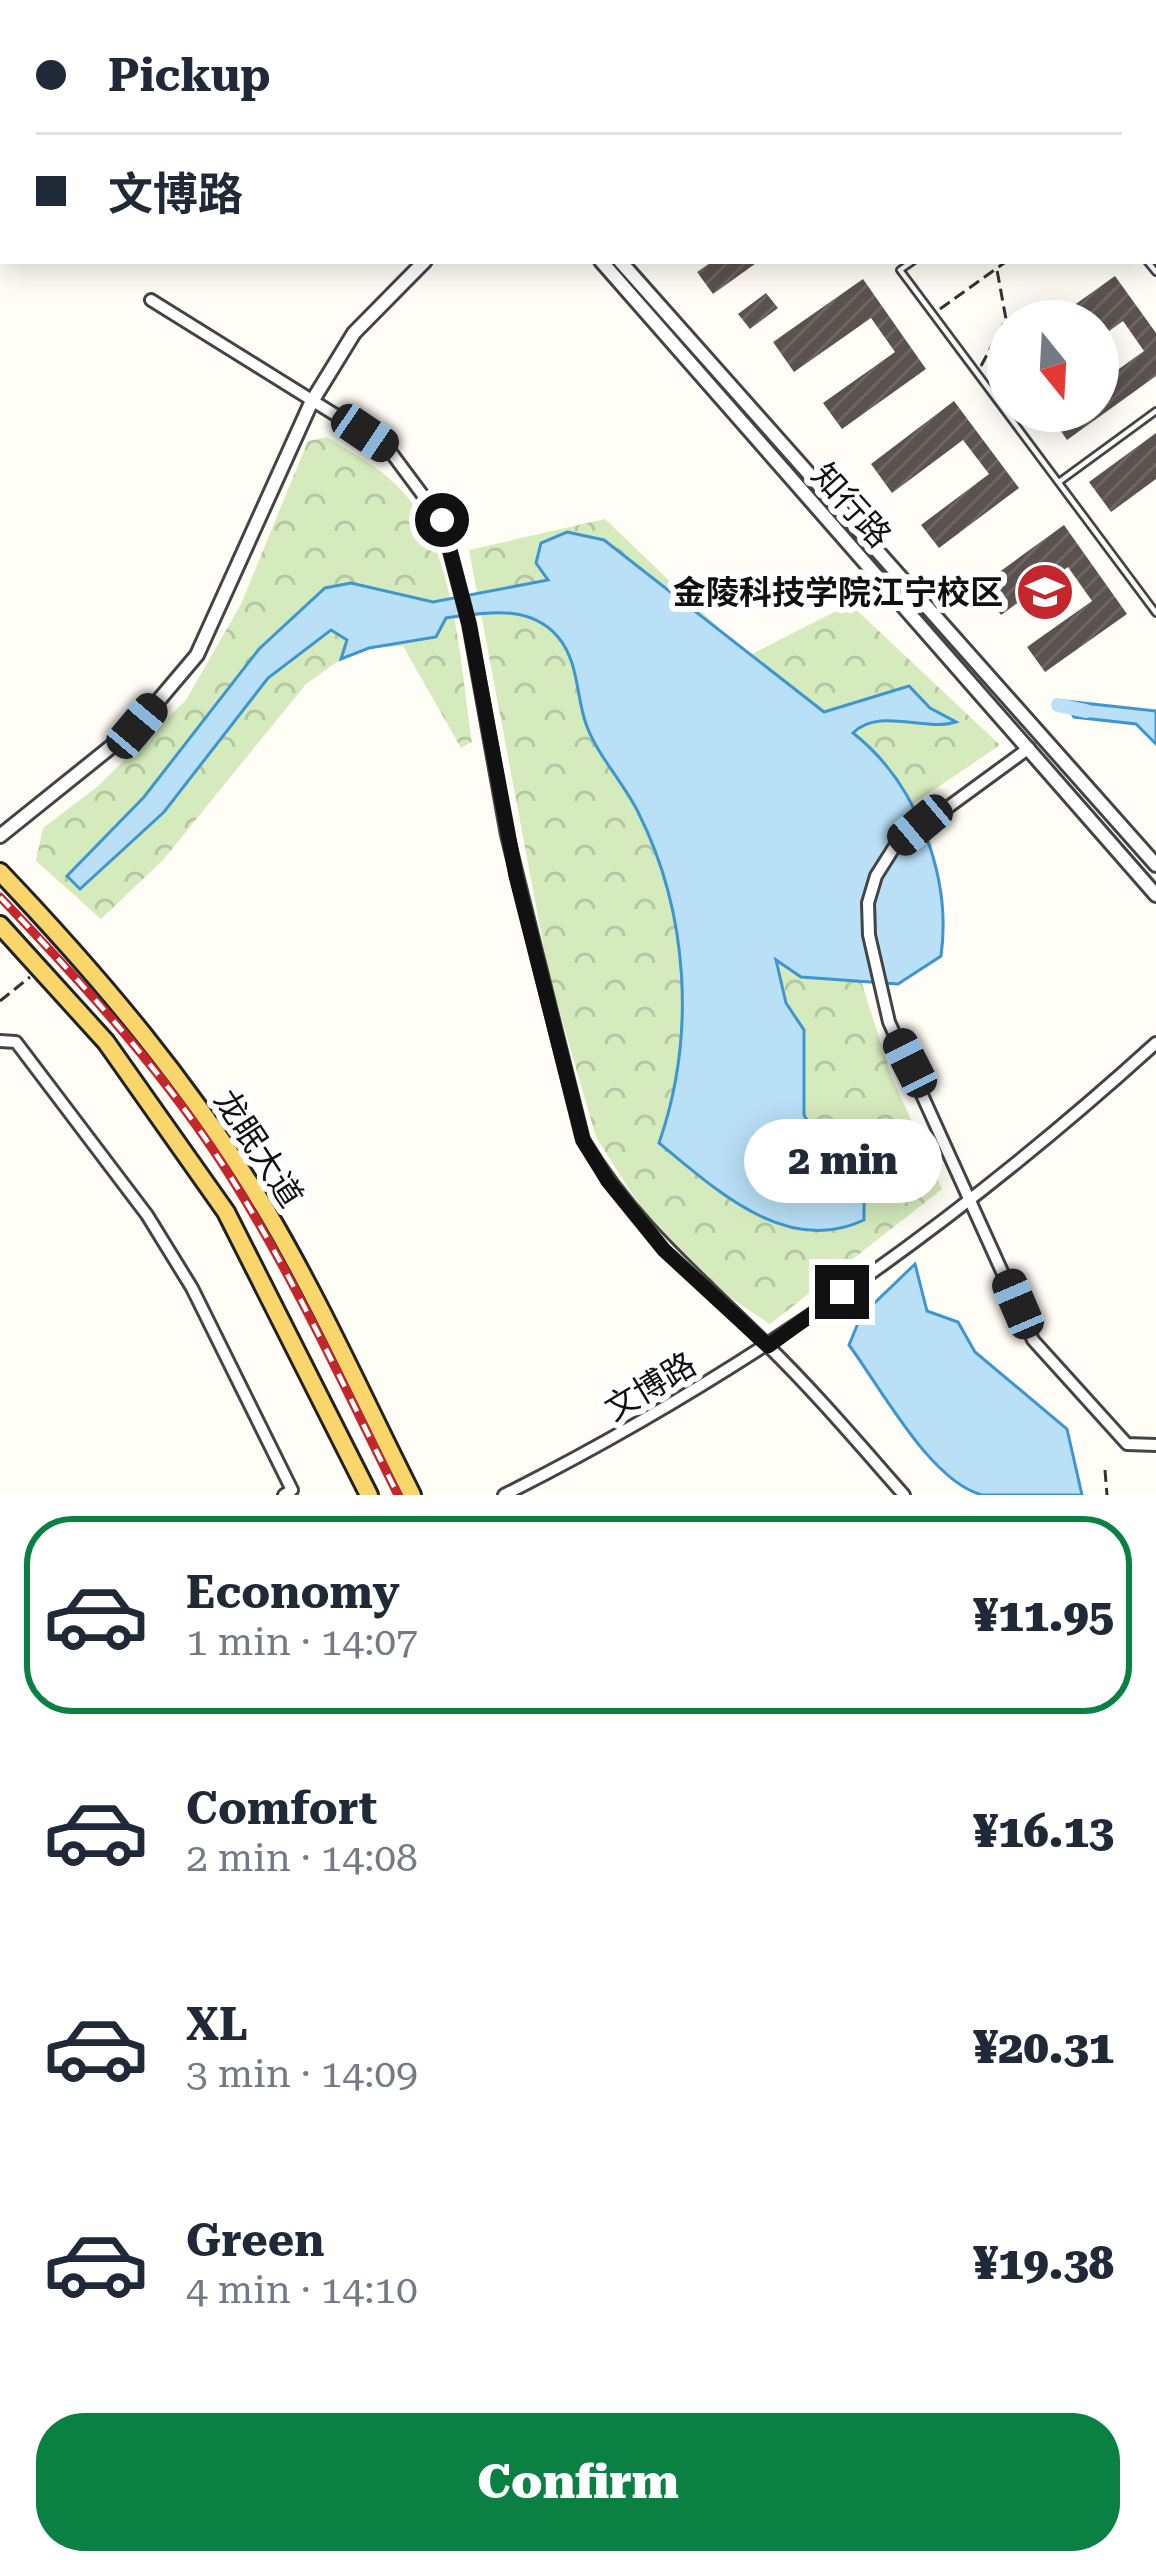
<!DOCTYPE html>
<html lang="en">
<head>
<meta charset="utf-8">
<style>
  body { margin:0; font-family:"Roboto Serif","Noto Sans SC",serif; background:#f6f6f7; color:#1f2937; height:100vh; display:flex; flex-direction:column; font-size:45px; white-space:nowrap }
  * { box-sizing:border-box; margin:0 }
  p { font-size:39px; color:#747a83 }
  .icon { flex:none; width:66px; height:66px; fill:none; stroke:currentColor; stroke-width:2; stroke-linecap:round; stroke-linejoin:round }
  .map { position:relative; height:1495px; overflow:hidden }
  .sheet { display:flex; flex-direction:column; background:#fff; flex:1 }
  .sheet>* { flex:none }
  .banner { position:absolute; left:0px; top:0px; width:1158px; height:264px; box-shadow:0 6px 30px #0003; display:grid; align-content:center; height:264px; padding:0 36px; background:#fff }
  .needle { width:78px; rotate:162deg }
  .buttons { position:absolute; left:987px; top:300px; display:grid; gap:24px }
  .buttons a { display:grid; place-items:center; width:132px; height:132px; border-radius:50%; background:#fff; box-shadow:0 6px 30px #0003; font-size:60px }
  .end { position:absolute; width:54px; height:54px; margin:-27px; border:15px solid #111; background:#fff; box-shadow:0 0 0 6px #fff }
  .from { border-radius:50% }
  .bubble { position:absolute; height:84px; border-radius:42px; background:#fff; box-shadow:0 6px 30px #0003; font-size:39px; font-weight:800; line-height:84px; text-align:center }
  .car { position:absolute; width:36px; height:72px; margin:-36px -18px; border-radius:15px; box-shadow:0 0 9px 3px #0007; background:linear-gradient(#222 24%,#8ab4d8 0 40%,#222 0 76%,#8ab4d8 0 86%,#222 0) }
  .banner b { display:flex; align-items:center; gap:42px; height:114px; font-size:45px }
  .banner b+b { border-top:3px solid #e0e1e3 }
  .banner i { width:30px; height:30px; background:#1f2937 }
  ul { padding:21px 0 0; list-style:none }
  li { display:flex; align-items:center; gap:36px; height:198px; margin:0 24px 18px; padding:0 12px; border:6px solid transparent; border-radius:48px }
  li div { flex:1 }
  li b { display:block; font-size:45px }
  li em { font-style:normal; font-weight:800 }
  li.active { border-color:#0b8043 }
  li>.icon { width:108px; height:108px; stroke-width:1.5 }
  .primary-button { display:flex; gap:24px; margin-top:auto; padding:24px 36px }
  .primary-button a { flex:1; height:138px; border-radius:48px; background:#0b8043; color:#fff; font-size:48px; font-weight:800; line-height:138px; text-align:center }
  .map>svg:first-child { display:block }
  .park { fill:url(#park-crowns) }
  .water { fill:#b9e0f7; stroke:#3f96cf; stroke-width:3 }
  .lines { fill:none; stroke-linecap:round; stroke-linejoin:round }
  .canal { stroke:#b9e0f7; stroke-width:14 }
  .building { fill:url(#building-hatch) }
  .service-casing { stroke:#444; stroke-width:10 }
  .minor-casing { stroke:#444; stroke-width:16 }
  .tertiary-casing { stroke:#444; stroke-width:18 }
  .primary-casing { stroke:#222; stroke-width:22 }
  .path { stroke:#333; stroke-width:3; stroke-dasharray:12 6; stroke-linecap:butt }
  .service { stroke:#fff; stroke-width:4.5 }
  .minor { stroke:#fff; stroke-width:10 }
  .tertiary { stroke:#fff; stroke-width:12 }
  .primary { stroke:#f9d66b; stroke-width:16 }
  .rail-casing { stroke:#c4262e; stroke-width:9 }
  .rail { stroke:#fff; stroke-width:4.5; stroke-dasharray:14; stroke-linecap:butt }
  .route { stroke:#111; stroke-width:15 }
  .labels { text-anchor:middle; stroke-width:12; stroke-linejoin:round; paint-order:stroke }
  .street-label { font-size:33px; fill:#111; stroke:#fff }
  .poi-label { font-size:33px; font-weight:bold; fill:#111; stroke:#fff; text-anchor:end }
</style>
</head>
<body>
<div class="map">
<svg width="1156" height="1495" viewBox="0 0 1156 1495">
  <defs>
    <pattern id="park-crowns" width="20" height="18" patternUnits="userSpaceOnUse" patternTransform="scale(3)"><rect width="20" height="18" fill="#d5ebbd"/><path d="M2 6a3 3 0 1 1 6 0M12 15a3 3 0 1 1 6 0" fill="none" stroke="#b6c8a1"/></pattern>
    <pattern id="building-hatch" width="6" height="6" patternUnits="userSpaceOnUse" patternTransform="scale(3)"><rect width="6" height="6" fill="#5a524d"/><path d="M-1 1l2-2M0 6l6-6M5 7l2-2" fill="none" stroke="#6d6662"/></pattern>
  </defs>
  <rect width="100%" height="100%" fill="#fffdf5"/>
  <g class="park">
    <path d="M327 437C354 454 382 468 403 492 455 548 461 669 472 742L461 748 403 646 369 648 341 659 306 684 163 860 101 919 36 861 43 828 97 787 186 700 241 604 308 441Z"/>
    <polygon points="605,519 748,656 850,604 1000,745 866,836 849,943 891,1075 942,1189 770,1324 716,1288 643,1211 596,1137 549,975 469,550"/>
  </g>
  <g class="water">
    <path d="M567 532 604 540 824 712 909 686 930 708 956 722C924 732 879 707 853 733 917 783 952 877 941 956L898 984 801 977 776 960 786 1003 804 1030V1115L824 1150 854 1173 864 1200V1220C786 1257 714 1188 659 1143 696 1037 689 913 638 812 623 782 597 755 586 724 576 696 579 662 558 637 529 603 484 613 446 618L436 637 369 648 341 659 347 640 331 630 268 678 164 812 80 889 67 876 144 797 259 649 325 588 351 583 433 602 548 580 536 563 541 543Z"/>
    <polygon points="1065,701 1156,711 1156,744 1136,724 1074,717"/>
    <path d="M915 1264 927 1311 958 1322 975 1352 1067 1429 1082 1495H982C930 1481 881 1388 849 1345L861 1316Z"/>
  </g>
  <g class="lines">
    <polyline class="canal" points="1058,705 1086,711"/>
  </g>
  <g class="building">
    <polygon points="713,261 759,261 713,294 697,272"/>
    <polygon points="1115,276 1156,333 1156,376 1067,440 1051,417 1059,411 1098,411 1098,384 1144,351 1123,321 1098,339 1098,321 1052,321"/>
    <polygon points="863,279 926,369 842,429 823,403 895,352 871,318 794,372 773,342"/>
    <polygon points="766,293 778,308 750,329 738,314"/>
    <polygon points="954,401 1019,488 939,548 921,525 989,474 963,440 892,493 871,464"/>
    <polygon points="1156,433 1156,479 1111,512 1089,482"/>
    <polygon points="1064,525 1127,614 1045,672 1027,647 1092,601 1068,567 1001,615 980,586"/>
  </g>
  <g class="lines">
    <defs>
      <g id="service">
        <polyline points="506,0 507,3"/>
        <polyline points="1007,0 1010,3"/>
        <polyline points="1155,78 1156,77"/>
        <polyline points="913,261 900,270 1156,613"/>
        <polyline points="1147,261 1156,272"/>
        <polyline points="1059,482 1156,411"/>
      </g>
      <g id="minor">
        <path d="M151 300 387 447 442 521 469 624 507 835 583 1140C634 1225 698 1276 767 1345 815 1392 859 1444 904 1495"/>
        <polyline points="1029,748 895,846 876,876 868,903 869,935 889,1022 1033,1340 1127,1444 1156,1445"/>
        <polyline points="0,1041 16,1042 147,1215 192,1288 292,1490 284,1495"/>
        <path d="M504 1495C741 1376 960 1221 1156 1043"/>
      </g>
      <g id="tertiary">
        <polyline points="431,0 433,3"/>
        <polyline points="455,0 456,3"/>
        <polyline points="844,3 849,0"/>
        <polyline points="601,261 1156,895"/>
        <polyline points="620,261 1156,865"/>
        <polyline points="0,836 137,726 197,655 311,403 354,333 425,261"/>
      </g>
      <g id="primary">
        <path d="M0 872C99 976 192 1086 266 1210 320 1301 364 1400 412 1495"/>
        <polyline points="0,925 106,1042 226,1212 369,1495"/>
      </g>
    </defs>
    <use href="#service" class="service-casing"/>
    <use href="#minor" class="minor-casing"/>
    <use href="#tertiary" class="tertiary-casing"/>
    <use href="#primary" class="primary-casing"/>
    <g class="path">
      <polyline points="940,309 1007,261"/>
      <polyline points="981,366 1006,319 997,270"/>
      <polyline points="0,1001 30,977"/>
      <polyline points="1105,1470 1107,1495"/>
    </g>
    <use href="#service" class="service"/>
    <use href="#minor" class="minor"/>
    <use href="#tertiary" class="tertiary"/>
    <use href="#primary" class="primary"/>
    <defs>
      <path id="rail" d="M0 897C84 985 167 1075 232 1179 295 1280 345 1388 398 1495"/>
    </defs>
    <use href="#rail" class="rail-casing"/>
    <use href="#rail" class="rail"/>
  </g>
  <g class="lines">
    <polyline class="route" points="442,520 469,624 516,876 583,1140 608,1181 664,1250 768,1346 842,1292"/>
  </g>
  <defs>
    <symbol id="university-disc" viewBox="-11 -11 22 22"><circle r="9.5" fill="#c4262e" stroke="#fff"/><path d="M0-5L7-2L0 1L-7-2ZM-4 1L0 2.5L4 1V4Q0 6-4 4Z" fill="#fff"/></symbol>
  </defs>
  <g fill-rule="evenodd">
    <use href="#university-disc" x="1012" y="559" width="66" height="66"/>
  </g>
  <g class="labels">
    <g class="street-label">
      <text transform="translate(852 505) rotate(48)" y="12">知行路</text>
      <text transform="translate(259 1148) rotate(57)" y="12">龙眠大道</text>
      <text transform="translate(650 1386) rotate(-31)" y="12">文博路</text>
    </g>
    <g class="poi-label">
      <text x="1003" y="604">金陵科技学院江宁校区</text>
    </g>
  </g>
</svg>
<div class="buttons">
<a><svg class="needle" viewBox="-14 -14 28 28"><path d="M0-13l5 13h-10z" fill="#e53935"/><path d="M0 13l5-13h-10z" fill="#747a83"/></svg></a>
</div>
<i class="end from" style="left:442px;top:520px"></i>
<i class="end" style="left:842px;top:1292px"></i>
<div class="bubble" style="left:744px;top:1119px;width:198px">2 min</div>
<i class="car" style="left:365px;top:433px;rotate:124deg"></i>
<i class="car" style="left:137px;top:726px;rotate:40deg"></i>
<i class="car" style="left:920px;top:825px;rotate:230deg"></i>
<i class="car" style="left:910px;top:1063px;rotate:333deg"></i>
<i class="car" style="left:1018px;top:1304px;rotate:337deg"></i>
<div class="banner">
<b><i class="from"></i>Pickup</b>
<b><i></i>文博路</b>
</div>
</div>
<section class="sheet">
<ul>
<li class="active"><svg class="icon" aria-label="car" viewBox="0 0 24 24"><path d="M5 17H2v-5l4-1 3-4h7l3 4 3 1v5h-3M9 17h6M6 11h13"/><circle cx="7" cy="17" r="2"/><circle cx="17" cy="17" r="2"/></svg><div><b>Economy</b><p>1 min · 14:07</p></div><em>¥11.95</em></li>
<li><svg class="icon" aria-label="car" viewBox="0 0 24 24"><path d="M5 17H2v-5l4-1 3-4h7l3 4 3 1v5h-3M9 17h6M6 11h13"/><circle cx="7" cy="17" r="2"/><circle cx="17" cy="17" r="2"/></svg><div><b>Comfort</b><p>2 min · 14:08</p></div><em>¥16.13</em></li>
<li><svg class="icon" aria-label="car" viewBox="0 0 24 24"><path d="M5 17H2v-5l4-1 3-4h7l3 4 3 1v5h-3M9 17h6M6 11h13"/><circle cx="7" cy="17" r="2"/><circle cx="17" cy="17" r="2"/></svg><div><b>XL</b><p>3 min · 14:09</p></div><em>¥20.31</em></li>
<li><svg class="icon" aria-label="car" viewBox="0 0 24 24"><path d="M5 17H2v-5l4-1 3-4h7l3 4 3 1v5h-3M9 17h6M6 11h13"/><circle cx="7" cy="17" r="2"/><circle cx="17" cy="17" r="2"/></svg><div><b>Green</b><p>4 min · 14:10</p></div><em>¥19.38</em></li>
</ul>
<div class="primary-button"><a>Confirm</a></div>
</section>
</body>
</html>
